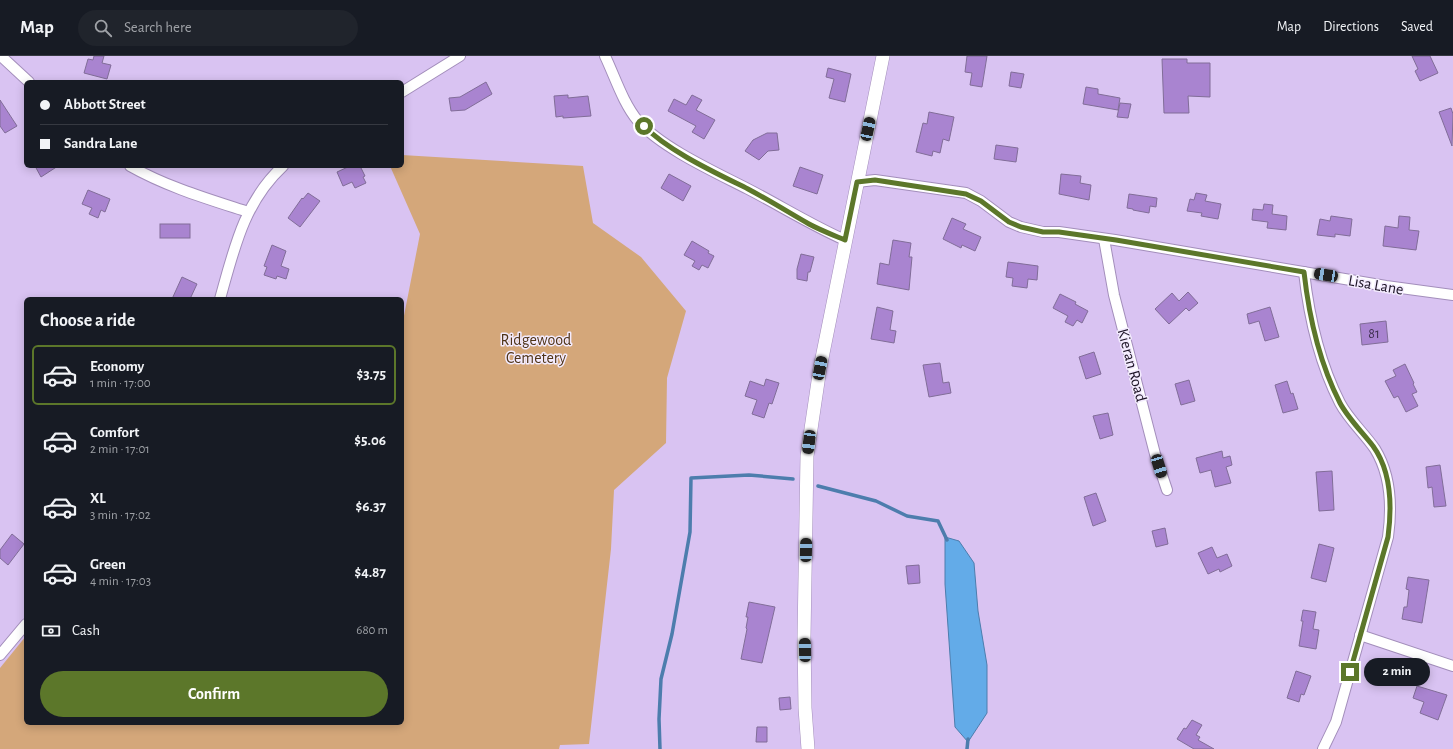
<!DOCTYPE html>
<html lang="en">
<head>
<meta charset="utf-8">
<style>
  body { margin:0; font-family:"Alegreya Sans",sans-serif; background:#20242c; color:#f1f3f6; height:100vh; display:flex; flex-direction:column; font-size:15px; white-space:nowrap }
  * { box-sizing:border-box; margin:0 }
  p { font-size:13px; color:#9ea1a6 }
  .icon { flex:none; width:22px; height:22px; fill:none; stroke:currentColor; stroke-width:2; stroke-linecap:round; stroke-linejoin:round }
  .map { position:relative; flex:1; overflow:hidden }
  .drawer { position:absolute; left:24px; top:241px; width:380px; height:428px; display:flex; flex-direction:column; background:#171b24; border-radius:6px; box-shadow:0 2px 10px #0003 }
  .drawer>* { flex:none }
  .top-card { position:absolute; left:24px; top:24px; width:380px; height:88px; border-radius:6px; box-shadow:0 2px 10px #0003; display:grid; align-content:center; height:88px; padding:0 16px; background:#171b24 }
  .end { position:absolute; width:18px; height:18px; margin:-9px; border:5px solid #5c772a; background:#fff; box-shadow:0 0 0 2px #fff }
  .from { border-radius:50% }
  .bubble { position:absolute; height:28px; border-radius:14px; background:#171b24; box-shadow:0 2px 10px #0003; font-size:13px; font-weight:700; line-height:28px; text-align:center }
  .car { position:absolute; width:12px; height:24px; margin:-12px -6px; border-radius:5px; box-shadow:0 0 3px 1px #0007; background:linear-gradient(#222 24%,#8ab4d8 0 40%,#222 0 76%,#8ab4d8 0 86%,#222 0) }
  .top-card b { display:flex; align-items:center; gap:14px; height:38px; font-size:15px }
  .top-card b+b { border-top:1px solid #363941 }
  .top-card i { width:10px; height:10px; background:#f1f3f6 }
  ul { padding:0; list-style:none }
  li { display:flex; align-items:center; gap:12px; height:60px; margin:0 8px 6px; padding:0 8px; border:2px solid transparent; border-radius:6px }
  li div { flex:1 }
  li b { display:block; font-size:15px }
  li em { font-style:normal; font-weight:700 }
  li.active { border-color:#5c772a }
  li>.icon { width:36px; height:36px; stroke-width:1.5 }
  h2 { padding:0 16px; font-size:18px; line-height:48px }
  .pay { display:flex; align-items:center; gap:10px; height:44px; padding:0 16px; font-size:15px }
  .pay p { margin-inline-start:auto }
  .primary-button { display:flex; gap:8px; margin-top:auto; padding:8px 16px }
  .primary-button a { flex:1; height:46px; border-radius:24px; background:#5c772a; color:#fff; font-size:16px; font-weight:700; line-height:46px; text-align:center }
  header { display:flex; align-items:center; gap:24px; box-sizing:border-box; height:56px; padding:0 20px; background:#171b24; border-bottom:1px solid #363941 }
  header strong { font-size:19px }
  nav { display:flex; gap:22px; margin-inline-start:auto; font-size:14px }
  .search { width:280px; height:36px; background:#20242c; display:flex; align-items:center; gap:10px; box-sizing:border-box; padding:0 14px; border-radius:22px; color:#9ea1a6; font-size:15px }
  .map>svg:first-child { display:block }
  .green { fill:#d4a77a }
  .water { fill:#63abe8; stroke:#4d7dad }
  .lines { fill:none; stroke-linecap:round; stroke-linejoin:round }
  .stream { stroke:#4d7dad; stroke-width:3.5 }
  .building { fill:#a984d0; stroke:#816d98 }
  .minor-casing { stroke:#a38ebb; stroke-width:12 }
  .tertiary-casing { stroke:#a38ebb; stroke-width:14 }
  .minor { stroke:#fff; stroke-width:10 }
  .tertiary { stroke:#fff; stroke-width:13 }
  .route { stroke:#5c772a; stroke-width:5 }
  .labels { text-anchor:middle; stroke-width:3; stroke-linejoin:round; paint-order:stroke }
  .number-label { font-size:14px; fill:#3e2f4f }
  .street-label { font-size:16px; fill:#1b1324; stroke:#f3ebfe }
  .park-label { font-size:16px; fill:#4f3417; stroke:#f3ebfe }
</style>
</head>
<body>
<header>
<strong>Map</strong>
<div class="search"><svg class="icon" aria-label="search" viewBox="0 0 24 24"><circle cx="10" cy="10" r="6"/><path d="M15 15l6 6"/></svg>Search here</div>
<nav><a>Map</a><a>Directions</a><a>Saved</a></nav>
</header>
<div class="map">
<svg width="1453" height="693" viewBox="0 0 1453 693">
  <rect width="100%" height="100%" fill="#d9c3f2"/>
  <polygon class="green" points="402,99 583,110 593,167 641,201 686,255 667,322 666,387 614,434 611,493 589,688 560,689 559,693 0,693 0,612 26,580 26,667 402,667 402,270 420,178 390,110 402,110"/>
  <polygon class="water" points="945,481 959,485 974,507 978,555 987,609 987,657 968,686 955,671 945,528"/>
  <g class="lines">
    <g class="stream">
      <polyline points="818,430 876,445 907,460 938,465 947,484"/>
      <polyline points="660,693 659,663 661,623 672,578 690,476 691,422 749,419 793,423"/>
      <polyline points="967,693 968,683"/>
    </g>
  </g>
  <g class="building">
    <polygon points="94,0 104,0 102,7 111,9 107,23 84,17 88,3 93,4"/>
    <polygon points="967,0 987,0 982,31 970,29 972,17 965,16"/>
    <polygon points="1412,0 1430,0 1438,17 1420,25 1415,15 1418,13"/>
    <polygon points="1162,3 1187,3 1187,7 1210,7 1210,41 1188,40 1189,57 1164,57"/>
    <polygon points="828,12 851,18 845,46 829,42 834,23 826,21"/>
    <polygon points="1011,16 1024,18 1021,32 1009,30"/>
    <polygon points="486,26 492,38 465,54 451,55 449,42 460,41"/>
    <polygon points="1086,31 1098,33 1098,38 1120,42 1118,54 1083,48"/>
    <polygon points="568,39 568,42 588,40 591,60 563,62 563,60 556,61 554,40"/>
    <polygon points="692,39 702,44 696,54 715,64 704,83 692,76 696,70 668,55 674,43 686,49"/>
    <polygon points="0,44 17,70 5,77 0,70"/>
    <polygon points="1120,47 1131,48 1128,62 1117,61"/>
    <polygon points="1451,52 1453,58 1452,90 1439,56"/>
    <polygon points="929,56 954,61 949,85 943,83 940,97 933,95 932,100 916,96 923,67 927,68"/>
    <polygon points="767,77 777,77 779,94 768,95 759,104 745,95 753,84"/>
    <polygon points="996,89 1018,92 1016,106 994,103"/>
    <polygon points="35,110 58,110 41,121"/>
    <polygon points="350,110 360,110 365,120 363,121 366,127 355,132 352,126 343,130 337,116"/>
    <polygon points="800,111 823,119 817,138 793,130"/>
    <polygon points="669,118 691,130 683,145 661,132"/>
    <polygon points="1061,118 1081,120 1080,127 1091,129 1089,144 1059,138"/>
    <polygon points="88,134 110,143 105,156 101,154 98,162 89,158 92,152 82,148"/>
    <polygon points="308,137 320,145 300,171 288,162 302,142 303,143"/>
    <polygon points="1196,137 1207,139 1205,145 1221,148 1218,163 1201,160 1202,157 1187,155 1190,143 1194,144"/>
    <polygon points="1129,138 1157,142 1156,151 1150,150 1149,157 1133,154 1133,153 1127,152"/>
    <polygon points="1264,148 1273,149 1272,158 1287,160 1286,174 1267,172 1268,166 1252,164 1253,153 1263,154"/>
    <polygon points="1331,160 1352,163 1350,180 1335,178 1335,181 1317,179 1320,163 1330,165"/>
    <polygon points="1399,160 1410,161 1409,174 1419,175 1416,194 1383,190 1385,170 1398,172"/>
    <polygon points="952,162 966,168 963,173 981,181 975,195 962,189 961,192 943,183"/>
    <rect x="160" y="168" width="30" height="14"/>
    <polygon points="893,184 911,187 909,201 912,201 909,234 877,228 880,207 889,209"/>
    <polygon points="692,185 709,195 708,197 714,200 708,212 702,209 699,214 692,210 695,205 684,199"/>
    <polygon points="272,189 286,195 281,210 289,213 286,223 277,220 276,223 264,219 267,211 264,210"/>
    <polygon points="801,198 814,201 810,216 808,216 807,225 797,223 797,213"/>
    <polygon points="1008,206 1038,210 1037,224 1028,223 1027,232 1012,230 1013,222 1006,221"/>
    <polygon points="182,221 197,228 190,243 172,243"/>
    <polygon points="1188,236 1198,247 1189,255 1186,252 1169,268 1155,253 1172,237 1179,245"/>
    <polygon points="1060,238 1076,246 1075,248 1088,255 1082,267 1077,264 1073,270 1065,266 1068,260 1053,252"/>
    <polygon points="877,251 893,255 890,274 896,275 894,287 871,283"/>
    <polygon points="1270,251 1279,281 1265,285 1259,265 1249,268 1247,258"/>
    <polygon points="1386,265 1388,286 1362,289 1360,268"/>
    <polygon points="1094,296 1101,318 1086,323 1079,301"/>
    <polygon points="940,307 943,327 949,326 951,337 929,341 923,309"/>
    <polygon points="1405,308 1414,327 1413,328 1417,336 1412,338 1418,350 1406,356 1398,340 1394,342 1385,325 1396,320 1393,314"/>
    <polygon points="766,323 779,327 772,348 769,347 764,362 752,358 757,344 745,340 750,325 764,330"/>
    <polygon points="1189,324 1195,345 1181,349 1175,328"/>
    <polygon points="1287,325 1291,338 1293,337 1298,353 1283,357 1275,329"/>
    <polygon points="1108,357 1113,379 1100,383 1093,360"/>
    <polygon points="1222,395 1223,402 1230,400 1232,409 1226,411 1231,427 1215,431 1211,414 1200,417 1196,402"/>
    <polygon points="1440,409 1446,450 1434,451 1432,431 1428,432 1426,411"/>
    <polygon points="1332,415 1334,454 1319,455 1316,416"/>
    <polygon points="1096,437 1106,465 1093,470 1084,441"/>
    <polygon points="1165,472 1168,488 1156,491 1152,475"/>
    <polygon points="12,478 24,488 8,509 0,502 0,494"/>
    <polygon points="1319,488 1334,492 1326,526 1311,522"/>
    <polygon points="1212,491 1217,502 1227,498 1232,510 1220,516 1219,513 1208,518 1198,497"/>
    <polygon points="919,509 920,527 908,528 906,510"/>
    <polygon points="1408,521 1429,524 1422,567 1402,563 1404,551 1407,551 1409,534 1406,533"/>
    <polygon points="749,546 775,551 762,607 741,603 747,573 746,572 748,561 746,561"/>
    <polygon points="1303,554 1316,556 1313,573 1319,574 1316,593 1299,590 1303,565 1301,565"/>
    <polygon points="1296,615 1311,620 1304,639 1301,638 1299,646 1287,642"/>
    <polygon points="1417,630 1447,639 1438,664 1420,657 1424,646 1413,642"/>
    <polygon points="790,641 791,653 780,654 779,642"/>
    <polygon points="1192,664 1202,669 1196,679 1200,681 1198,684 1214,693 1194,693 1177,683 1184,672 1186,673"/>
    <polygon points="757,671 767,671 767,686 756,686"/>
  </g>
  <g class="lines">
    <defs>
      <g id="minor">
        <path d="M605 0C615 21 623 47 638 65 662 92 715 116 748 133 781 150 811 169 845 184"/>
        <polyline points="2,1 29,26"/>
        <polyline points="402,36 460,0"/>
        <path d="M130 110C167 131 208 143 248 156"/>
        <polyline points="857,126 875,124 966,137 981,145 1009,166 1021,171 1043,176 1059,176 1115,184 1386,230 1453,239"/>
        <polyline points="1104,183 1114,239 1155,398 1167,434"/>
        <path d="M1304 216C1309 261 1319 306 1340 347 1349 364 1364 377 1375 393 1391 419 1392 452 1388 481L1336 666 1323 693"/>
        <path d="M220 243C234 193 244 146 283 110"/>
        <polyline points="1360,579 1453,610"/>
        <polyline points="0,599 26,568"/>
      </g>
      <polyline id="tertiary" points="808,693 805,652 804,581 807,400 820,312 883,0"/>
    </defs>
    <use href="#minor" class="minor-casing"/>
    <use href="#tertiary" class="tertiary-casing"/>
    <use href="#minor" class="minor"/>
    <use href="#tertiary" class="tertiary"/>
  </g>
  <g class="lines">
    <path class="route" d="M644 70C668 95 716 117 748 133 769 144 788 156 809 168 820 174 833 179 845 184L857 126 875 124 966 138 981 145 1009 166 1021 171 1043 176H1059L1116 184 1304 216C1309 261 1319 306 1340 347 1348 362 1362 376 1373 390 1392 416 1392 451 1388 481L1350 616"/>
  </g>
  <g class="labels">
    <g class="number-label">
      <text x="1374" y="282">81</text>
    </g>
    <g class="street-label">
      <text transform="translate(1376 228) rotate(10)" y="6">Lisa Lane</text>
      <text transform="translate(1133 309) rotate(75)" y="6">Kieran Road</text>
    </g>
    <g class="park-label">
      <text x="536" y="289">Ridgewood<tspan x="536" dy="18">Cemetery</tspan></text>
    </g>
  </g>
</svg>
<i class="end from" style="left:644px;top:70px"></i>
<i class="end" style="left:1350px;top:616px"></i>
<div class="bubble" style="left:1364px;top:602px;width:66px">2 min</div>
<i class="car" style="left:868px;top:73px;rotate:12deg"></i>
<i class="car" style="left:1326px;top:219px;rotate:279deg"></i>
<i class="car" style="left:820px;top:312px;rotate:11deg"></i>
<i class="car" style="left:809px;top:386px;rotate:187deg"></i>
<i class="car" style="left:1159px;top:410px;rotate:163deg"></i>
<i class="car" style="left:806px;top:494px;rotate:1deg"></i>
<i class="car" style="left:805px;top:594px;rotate:359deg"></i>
<div class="top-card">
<b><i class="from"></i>Abbott Street</b>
<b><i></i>Sandra Lane</b>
</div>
<section class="drawer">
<h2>Choose a ride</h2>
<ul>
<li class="active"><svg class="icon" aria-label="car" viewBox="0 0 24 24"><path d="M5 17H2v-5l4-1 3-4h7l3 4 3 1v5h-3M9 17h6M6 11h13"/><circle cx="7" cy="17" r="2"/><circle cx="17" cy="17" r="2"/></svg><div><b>Economy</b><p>1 min · 17:00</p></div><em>$3.75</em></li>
<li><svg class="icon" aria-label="car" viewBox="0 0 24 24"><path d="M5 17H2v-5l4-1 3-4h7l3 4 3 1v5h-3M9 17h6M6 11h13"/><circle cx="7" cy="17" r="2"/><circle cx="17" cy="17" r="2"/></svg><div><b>Comfort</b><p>2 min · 17:01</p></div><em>$5.06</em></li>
<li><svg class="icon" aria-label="car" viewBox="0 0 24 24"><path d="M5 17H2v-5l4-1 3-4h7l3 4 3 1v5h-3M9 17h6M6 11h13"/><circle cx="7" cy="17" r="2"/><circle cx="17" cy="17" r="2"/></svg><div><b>XL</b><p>3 min · 17:02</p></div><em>$6.37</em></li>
<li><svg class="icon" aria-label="car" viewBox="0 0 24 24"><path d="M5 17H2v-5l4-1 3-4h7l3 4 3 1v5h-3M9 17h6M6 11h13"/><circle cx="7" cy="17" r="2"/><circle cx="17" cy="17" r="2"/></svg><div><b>Green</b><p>4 min · 17:03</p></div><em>$4.87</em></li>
</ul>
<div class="pay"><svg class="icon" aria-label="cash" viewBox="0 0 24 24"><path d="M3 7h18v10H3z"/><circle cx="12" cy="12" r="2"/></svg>Cash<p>680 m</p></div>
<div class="primary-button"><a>Confirm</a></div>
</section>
</div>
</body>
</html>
